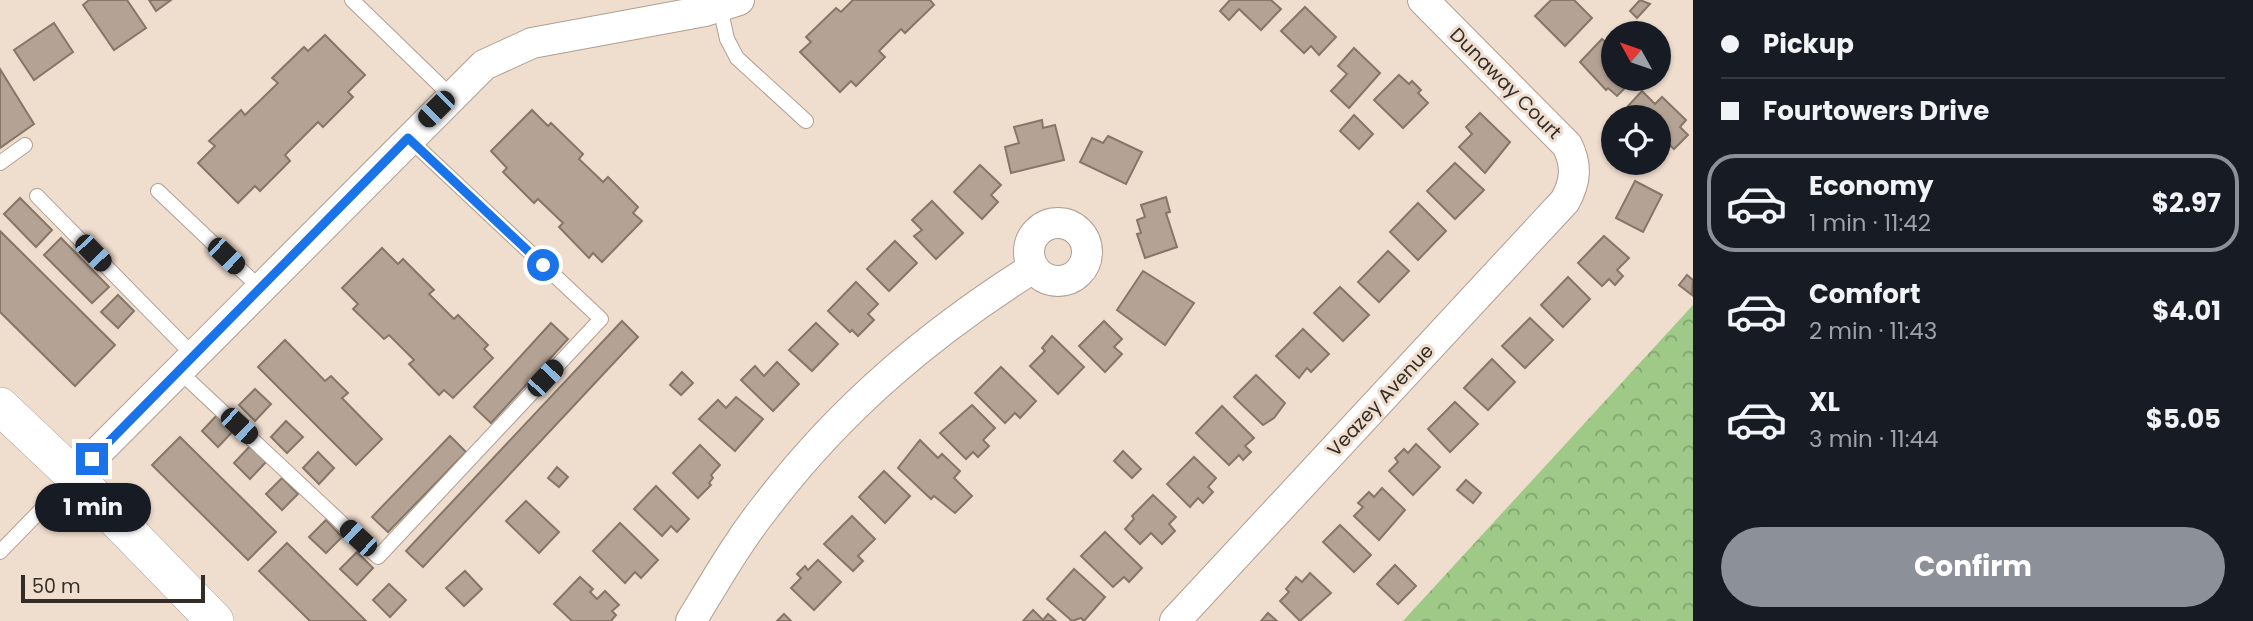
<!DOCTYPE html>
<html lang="en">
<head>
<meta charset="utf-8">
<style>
  body { margin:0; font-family:Poppins,sans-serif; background:#20242c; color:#f1f3f6; height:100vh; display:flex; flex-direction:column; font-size:26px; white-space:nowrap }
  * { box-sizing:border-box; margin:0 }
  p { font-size:23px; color:#9ea1a6 }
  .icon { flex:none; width:38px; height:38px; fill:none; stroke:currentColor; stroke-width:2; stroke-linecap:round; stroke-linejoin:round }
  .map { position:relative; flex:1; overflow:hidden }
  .details { display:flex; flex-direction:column; background:#171b24; width:560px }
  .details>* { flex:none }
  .guide { display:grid; align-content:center; height:154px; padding:0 28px; background:#171b24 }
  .needle { width:46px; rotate:310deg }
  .fabs { position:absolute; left:1601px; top:21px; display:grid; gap:14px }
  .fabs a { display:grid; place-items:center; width:70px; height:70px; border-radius:50%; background:#171b24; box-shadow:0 2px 5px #0004; font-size:35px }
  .scale { position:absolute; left:21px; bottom:18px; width:184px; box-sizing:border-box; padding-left:7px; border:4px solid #342d27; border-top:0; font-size:19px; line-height:24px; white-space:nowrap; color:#342d27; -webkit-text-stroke:5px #efddce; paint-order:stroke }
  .end { position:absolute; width:32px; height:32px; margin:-16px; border:9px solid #1a73e8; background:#fff; box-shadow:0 0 0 4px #fff }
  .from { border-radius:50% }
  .bubble { position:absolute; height:49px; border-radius:24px; background:#171b24; box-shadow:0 2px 5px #0004; font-size:23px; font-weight:700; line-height:49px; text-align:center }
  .car { position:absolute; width:21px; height:42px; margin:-21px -10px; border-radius:9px; box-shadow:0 0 5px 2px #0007; background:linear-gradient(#222 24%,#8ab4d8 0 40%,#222 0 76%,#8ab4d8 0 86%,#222 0) }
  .guide b { display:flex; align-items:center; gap:24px; height:66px; font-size:26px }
  .guide b+b { border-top:2px solid #363941 }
  .guide i { width:18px; height:18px; background:#f1f3f6 }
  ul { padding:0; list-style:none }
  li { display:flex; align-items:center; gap:21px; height:98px; margin:0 14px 10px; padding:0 14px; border:4px solid transparent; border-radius:28px }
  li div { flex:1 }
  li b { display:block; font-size:26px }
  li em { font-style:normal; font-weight:700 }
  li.selected { border-color:#8c9099 }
  li>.icon { width:63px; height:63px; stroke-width:1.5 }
  .action { display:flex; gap:14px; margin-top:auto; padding:14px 28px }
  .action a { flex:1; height:80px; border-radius:42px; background:#8c9099; color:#fff; font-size:28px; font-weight:700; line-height:80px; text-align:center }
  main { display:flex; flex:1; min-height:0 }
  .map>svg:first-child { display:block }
  .forest { fill:url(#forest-crowns) }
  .building { fill:#b4a395; stroke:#867668; stroke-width:2 }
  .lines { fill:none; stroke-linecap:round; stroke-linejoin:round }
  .service-casing { stroke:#b09f91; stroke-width:16 }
  .minor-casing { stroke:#b09f91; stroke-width:32 }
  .tertiary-casing { stroke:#b09f91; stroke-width:38 }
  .service { stroke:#fff; stroke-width:14 }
  .minor { stroke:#fff; stroke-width:30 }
  .tertiary { stroke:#fff; stroke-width:37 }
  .route { stroke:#1a73e8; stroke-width:9 }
  .labels { text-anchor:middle; stroke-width:6; stroke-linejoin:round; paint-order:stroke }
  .street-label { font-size:19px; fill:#342d27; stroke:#efddce }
</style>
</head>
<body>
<main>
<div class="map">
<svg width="1693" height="621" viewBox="0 0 1693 621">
  <defs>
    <pattern id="forest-crowns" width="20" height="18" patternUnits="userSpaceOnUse" patternTransform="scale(1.75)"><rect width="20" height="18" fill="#9ec987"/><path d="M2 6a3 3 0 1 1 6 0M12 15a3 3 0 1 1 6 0" fill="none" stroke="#82a46e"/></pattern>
  </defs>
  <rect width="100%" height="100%" fill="#efddce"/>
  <polygon class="forest" points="1693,305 1693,621 1403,621"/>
  <g class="building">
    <polygon points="89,0 127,0 146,28 114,50 83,5"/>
    <polygon points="149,0 171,0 156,11"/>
    <polygon points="853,0 930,0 934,5 905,33 901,29 879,51 885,57 856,86 851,81 840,92 800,52 811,42 806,37 836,8 841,12"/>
    <polygon points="1230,0 1271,0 1281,9 1261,30 1239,9 1229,20 1220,11"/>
    <polygon points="1551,0 1574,0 1592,18 1565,46 1535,16"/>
    <polygon points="1640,0 1650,4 1637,18 1630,11"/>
    <polygon points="1305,7 1336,37 1319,55 1311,46 1304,53 1281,31"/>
    <polygon points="54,23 73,52 34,80 14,50"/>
    <polygon points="325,35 365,75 348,92 353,97 323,127 318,122 285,155 290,161 260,191 255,186 238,203 198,163 215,146 209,141 241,110 245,115 278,83 272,78 304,47 308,51"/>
    <polygon points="1602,39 1614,50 1614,79 1634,79 1617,96 1608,88 1606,90 1580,62"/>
    <polygon points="1354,48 1380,73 1349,108 1331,91 1347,74 1338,66"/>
    <polygon points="0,69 34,124 0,148"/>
    <polygon points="1399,75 1409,84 1412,81 1421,90 1418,93 1428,103 1403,128 1374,100"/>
    <polygon points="1642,91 1655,104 1662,97 1686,120 1680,127 1688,135 1674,149 1659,135 1659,117 1639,117 1628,106"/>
    <polygon points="532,110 548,126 551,123 583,154 579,159 603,182 608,177 638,207 633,213 642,221 602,262 593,253 589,258 559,227 563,223 538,199 534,203 503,172 507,168 491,151"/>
    <polygon points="1480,113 1510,142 1485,173 1459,147 1472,134 1466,127"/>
    <polygon points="1354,115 1373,134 1359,149 1340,131"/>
    <polygon points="1042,120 1043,128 1055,125 1064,160 1011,173 1005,147 1019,143 1014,127"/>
    <polygon points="1108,136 1142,152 1126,184 1080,162 1092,138 1103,143"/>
    <polygon points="1455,163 1484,190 1455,219 1427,191"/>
    <polygon points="980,165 1001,185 991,195 998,202 982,219 954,192"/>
    <polygon points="1635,181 1662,195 1643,232 1616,218"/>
    <polygon points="1166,197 1170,212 1166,213 1177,247 1145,258 1137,234 1141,233 1137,220 1145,217 1141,205"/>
    <polygon points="20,198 52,230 36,247 4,214"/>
    <polygon points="932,201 963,233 936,259 914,236 922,230 912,220"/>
    <polygon points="1418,203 1446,231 1418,260 1390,232"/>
    <polygon points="0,231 115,345 75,386 0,312"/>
    <polygon points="1604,236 1629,258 1617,270 1623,276 1615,285 1609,279 1602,286 1578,263"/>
    <polygon points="61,238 109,287 92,303 44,255"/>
    <polygon points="895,241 917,263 889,291 867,269"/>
    <polygon points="382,248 398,264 403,259 434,290 429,294 454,319 458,315 488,345 484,349 493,358 453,398 444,390 439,395 409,364 414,360 389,335 384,339 353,309 358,304 342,288"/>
    <polygon points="1388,251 1409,271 1379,302 1358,282"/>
    <polygon points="1143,271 1194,303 1165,345 1117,310"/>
    <polygon points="1687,275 1693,280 1692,295 1679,285"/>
    <polygon points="1568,277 1590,299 1563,327 1541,305"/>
    <polygon points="856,282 878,304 868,314 874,320 858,336 852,330 850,332 828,311"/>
    <polygon points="1340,287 1369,315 1343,341 1314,313"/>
    <polygon points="118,295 134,311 118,328 101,312"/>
    <polygon points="1530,318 1553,340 1525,368 1502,346"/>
    <polygon points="622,321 638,337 423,567 406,551"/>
    <polygon points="1104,321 1122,339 1114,347 1122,354 1105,372 1079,346"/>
    <polygon points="551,323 568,339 491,423 474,407"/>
    <polygon points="816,323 838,344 812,371 789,350"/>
    <polygon points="1303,329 1329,354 1311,372 1307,368 1299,378 1276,356"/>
    <polygon points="1052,336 1084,367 1058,394 1030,366 1045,351 1042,348"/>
    <polygon points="285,340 325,381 331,376 348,393 342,398 382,439 356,465 258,367"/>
    <polygon points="1492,359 1515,382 1488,410 1464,388"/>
    <polygon points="777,362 799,384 773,411 741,380 755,366 764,376"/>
    <polygon points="1001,367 1036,401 1020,418 1015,413 1005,423 975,393"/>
    <polygon points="682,372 693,383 681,395 670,385"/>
    <polygon points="1256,375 1285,403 1274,418 1263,425 1234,397"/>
    <polygon points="255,389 271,404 255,421 239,405"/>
    <polygon points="736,397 763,419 735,451 699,419 718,400 726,408"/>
    <polygon points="1455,402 1478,424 1450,452 1428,429"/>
    <polygon points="972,405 995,428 983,440 989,446 978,457 973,452 966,459 940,433"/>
    <polygon points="1222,406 1254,438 1245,446 1251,452 1243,460 1239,455 1229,465 1196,433"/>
    <polygon points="218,414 234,430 218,447 202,431"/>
    <polygon points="286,421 303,437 287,453 271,437"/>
    <polygon points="450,436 466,452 388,532 372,517"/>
    <polygon points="180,437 276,532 248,560 152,465"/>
    <polygon points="920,440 938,458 942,454 960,471 954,478 972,496 955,513 934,496 931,499 898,468"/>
    <polygon points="1416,444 1440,467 1413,495 1389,471 1398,462 1395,458 1404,449 1408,453"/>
    <polygon points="700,445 720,465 711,475 713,478 709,483 711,485 698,498 673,473"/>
    <polygon points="250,446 266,462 250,479 234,463"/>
    <polygon points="1123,451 1141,469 1132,478 1114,461"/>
    <polygon points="318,452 334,468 319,484 303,468"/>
    <polygon points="1194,457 1216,478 1208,487 1213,492 1203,503 1198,498 1190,507 1167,484"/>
    <polygon points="557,467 568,477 559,487 548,478"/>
    <polygon points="884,471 910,496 885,523 859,497"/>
    <polygon points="282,478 298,494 282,510 266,494"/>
    <polygon points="1466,480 1481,493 1473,503 1457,490"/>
    <polygon points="656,486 689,519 677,532 671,526 662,536 634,509"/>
    <polygon points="1382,488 1405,510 1379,540 1354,516 1363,507 1358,503 1369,492 1374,497"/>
    <polygon points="1153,495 1176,517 1169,524 1175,531 1162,544 1151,533 1140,544 1125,529 1134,519 1132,516"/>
    <polygon points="526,501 559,532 539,553 506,521"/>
    <polygon points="852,516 875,539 858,556 863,561 853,571 824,544"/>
    <polygon points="326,520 342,537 326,553 309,537"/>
    <polygon points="620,523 658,560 641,578 635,572 625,583 593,551"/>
    <polygon points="1340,525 1371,555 1354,572 1323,542"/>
    <polygon points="1105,532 1142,568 1129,582 1124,577 1113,587 1081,556"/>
    <polygon points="287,543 366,621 310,621 259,571"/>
    <polygon points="357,552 373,568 357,585 340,569"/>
    <polygon points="818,560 841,582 814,610 791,588 801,578 797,574 805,566 808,570"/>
    <polygon points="1395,565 1416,586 1398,604 1377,584"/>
    <polygon points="1074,569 1105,597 1084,621 1081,618 1072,621 1047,599"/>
    <polygon points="465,571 482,589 464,606 446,588"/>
    <polygon points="1310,573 1331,593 1300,621 1280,601 1289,592 1286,589 1296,577 1302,582"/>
    <polygon points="580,577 593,589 590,592 597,599 605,591 619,605 612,611 616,615 611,621 572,621 554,604"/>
    <polygon points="389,584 406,600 390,617 373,600"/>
    <polygon points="1033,610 1043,620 1048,614 1056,621 1023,621"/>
    <polygon points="1268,613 1277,621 1261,621"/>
    <polygon points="784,614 791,621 777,621"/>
  </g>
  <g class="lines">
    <defs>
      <g id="service">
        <polyline points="352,0 450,95"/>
        <polyline points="720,7 727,39 737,58 806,121"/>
        <polyline points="0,163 25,145"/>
        <polyline points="158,191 260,288"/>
        <polyline points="37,196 194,356"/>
        <polyline points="179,371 378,557 601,319 408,138"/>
        <polyline points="0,552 73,477"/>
      </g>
      <g id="minor">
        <circle cx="1058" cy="252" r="29"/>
        <polyline points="74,476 484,65 532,43 705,11 739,0"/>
        <path d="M691 621C715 582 738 541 767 505 841 408 930 333 1033 268"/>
        <path d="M1175 621 1565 201C1576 181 1577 165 1567 145L1423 0"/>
      </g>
      <polyline id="tertiary" points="0,406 74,476 215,621"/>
    </defs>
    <use href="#service" class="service-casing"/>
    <use href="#minor" class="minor-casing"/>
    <use href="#tertiary" class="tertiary-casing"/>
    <use href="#service" class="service"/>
    <use href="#minor" class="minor"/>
    <use href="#tertiary" class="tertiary"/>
  </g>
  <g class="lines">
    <polyline class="route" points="92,459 408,138 543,265"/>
  </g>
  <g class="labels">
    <g class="street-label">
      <text transform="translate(1506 83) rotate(45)" y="7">Dunaway Court</text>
      <text transform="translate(1380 400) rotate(-47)" y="7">Veazey Avenue</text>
    </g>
  </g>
</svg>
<div class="fabs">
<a><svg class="needle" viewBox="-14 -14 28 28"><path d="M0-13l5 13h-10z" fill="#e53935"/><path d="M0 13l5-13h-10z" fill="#9ea1a6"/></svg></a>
<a><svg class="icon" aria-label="locate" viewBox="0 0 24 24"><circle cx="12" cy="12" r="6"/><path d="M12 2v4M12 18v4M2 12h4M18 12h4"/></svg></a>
</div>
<div class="scale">50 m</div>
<i class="end from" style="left:543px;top:265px"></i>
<i class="end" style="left:92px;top:459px"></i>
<div class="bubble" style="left:35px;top:483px;width:116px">1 min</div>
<i class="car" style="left:436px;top:109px;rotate:225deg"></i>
<i class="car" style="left:93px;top:253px;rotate:136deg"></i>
<i class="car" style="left:226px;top:256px;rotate:134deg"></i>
<i class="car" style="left:545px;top:378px;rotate:43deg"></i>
<i class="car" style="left:239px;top:426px;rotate:133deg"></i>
<i class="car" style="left:358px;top:538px;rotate:313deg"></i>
</div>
<section class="details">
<div class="guide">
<b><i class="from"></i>Pickup</b>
<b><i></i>Fourtowers Drive</b>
</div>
<ul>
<li class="selected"><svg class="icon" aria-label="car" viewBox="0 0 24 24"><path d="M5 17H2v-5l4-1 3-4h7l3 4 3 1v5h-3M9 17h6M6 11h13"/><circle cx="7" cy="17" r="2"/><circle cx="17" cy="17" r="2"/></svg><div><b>Economy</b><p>1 min · 11:42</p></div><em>$2.97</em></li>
<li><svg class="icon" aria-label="car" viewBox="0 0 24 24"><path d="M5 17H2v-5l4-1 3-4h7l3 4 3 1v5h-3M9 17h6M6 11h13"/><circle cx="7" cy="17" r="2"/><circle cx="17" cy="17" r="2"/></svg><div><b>Comfort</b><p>2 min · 11:43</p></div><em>$4.01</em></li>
<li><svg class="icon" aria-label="car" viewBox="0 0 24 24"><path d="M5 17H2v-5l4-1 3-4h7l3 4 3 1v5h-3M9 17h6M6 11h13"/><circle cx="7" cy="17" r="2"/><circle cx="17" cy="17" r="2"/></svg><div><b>XL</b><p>3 min · 11:44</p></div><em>$5.05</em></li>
</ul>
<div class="action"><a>Confirm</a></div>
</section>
</main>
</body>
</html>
